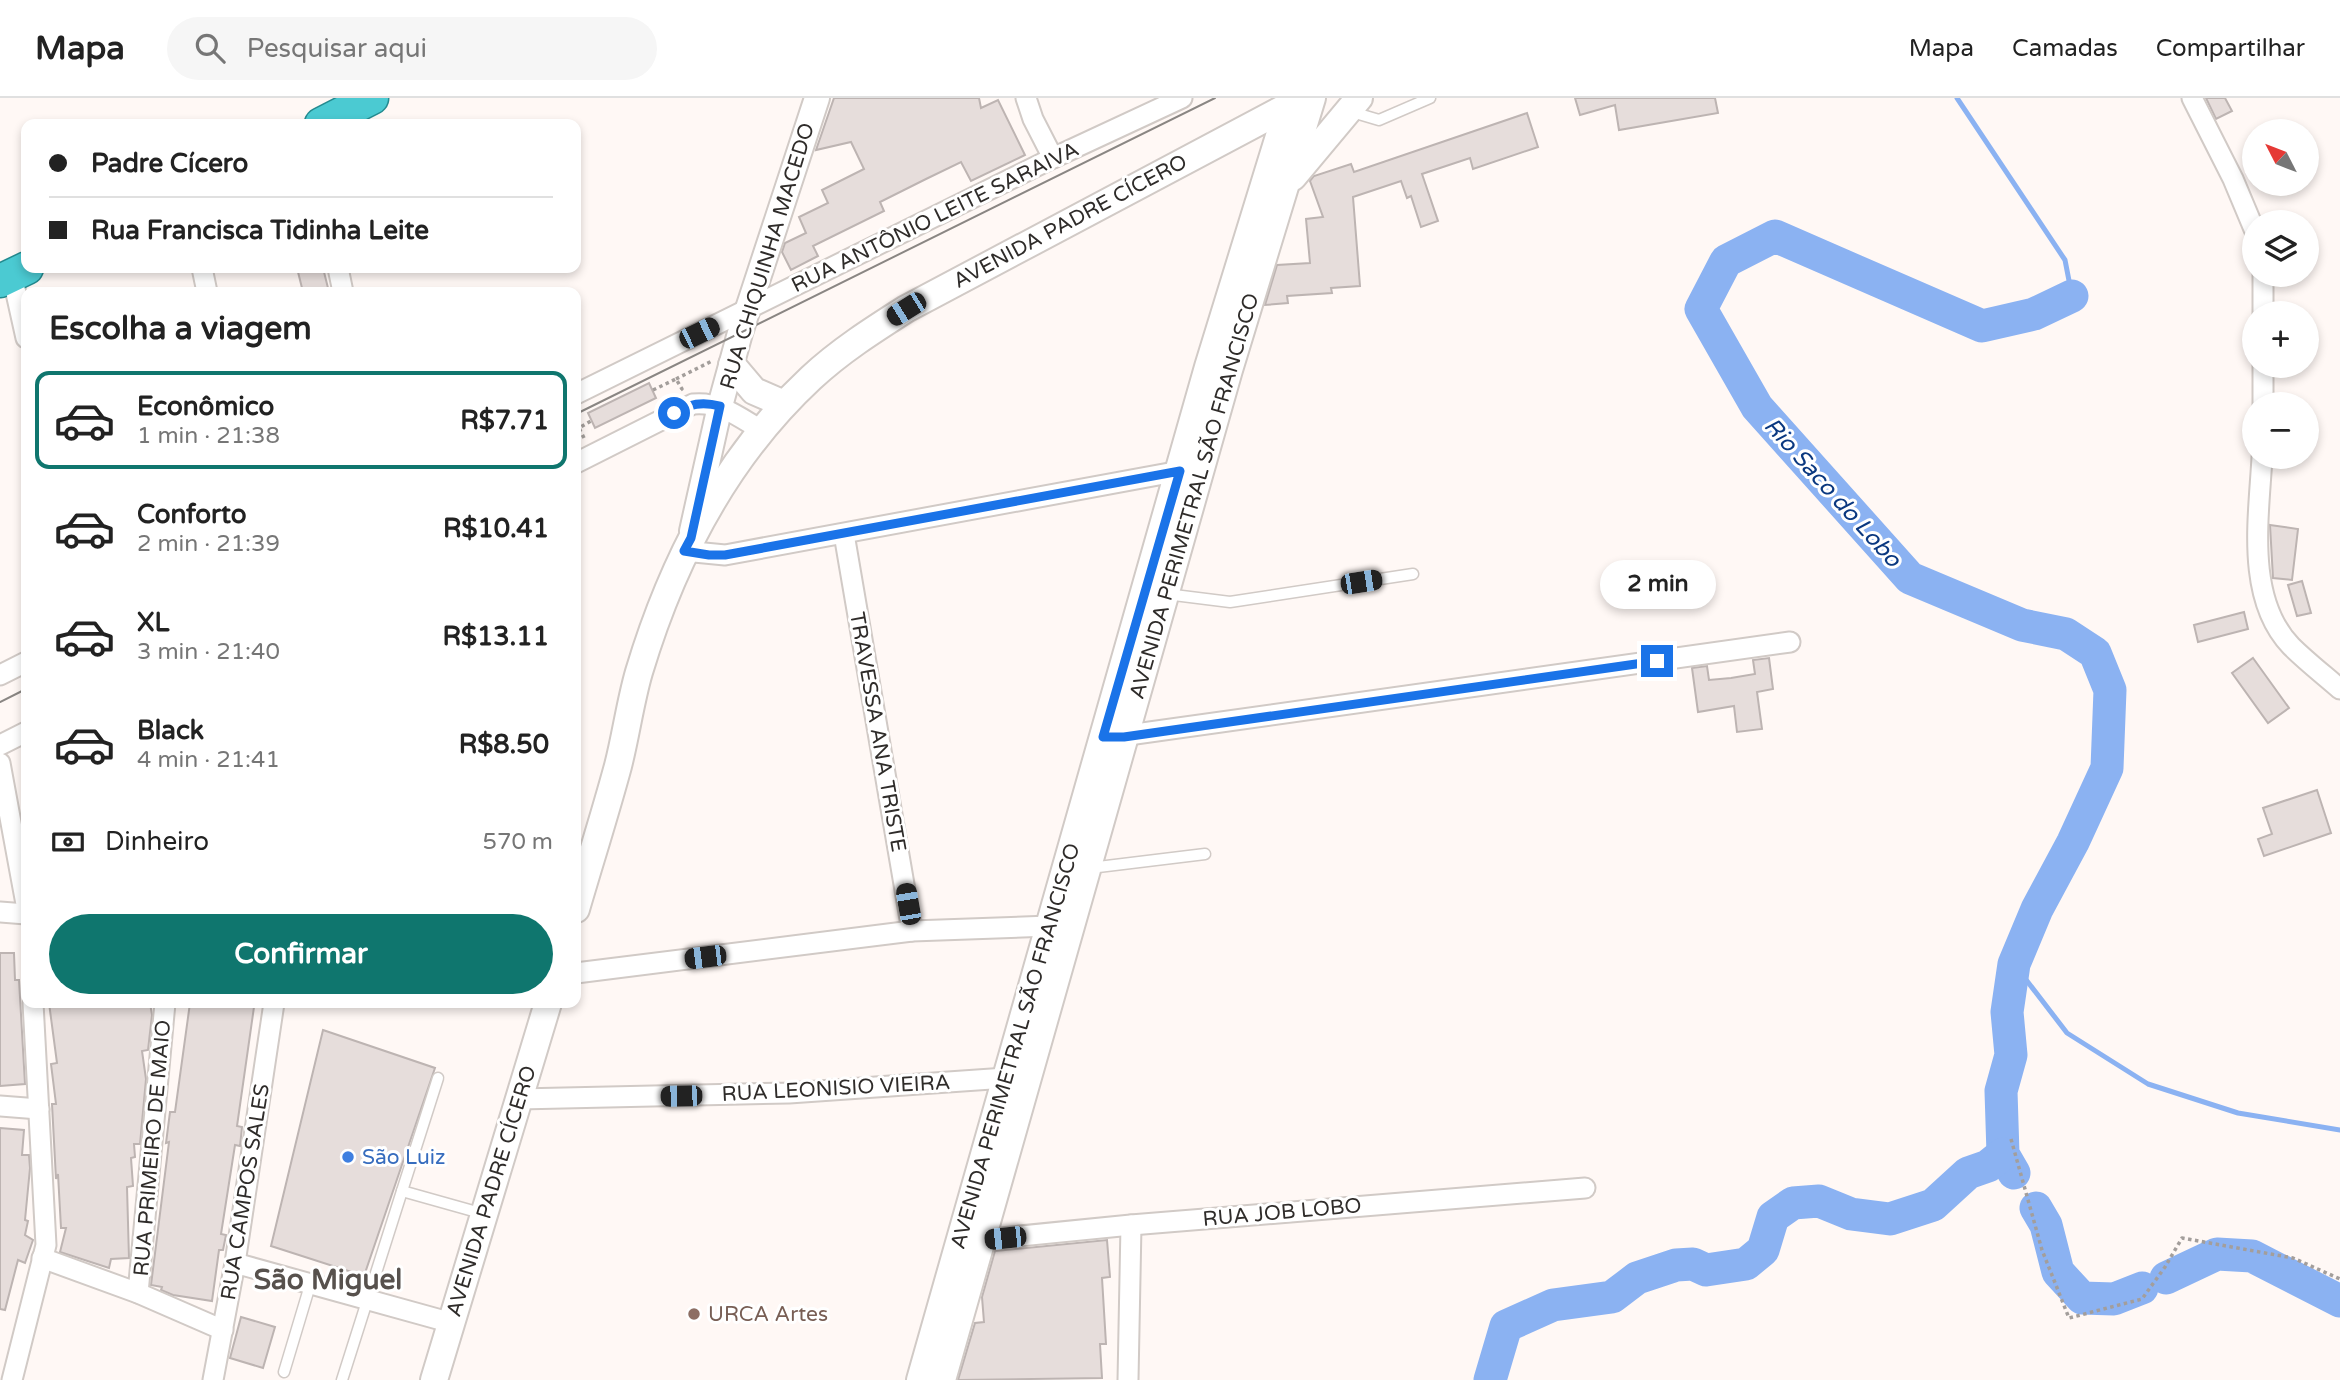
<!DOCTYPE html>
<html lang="pt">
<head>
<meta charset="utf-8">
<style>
  body { margin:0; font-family:"Varela Round",sans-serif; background:#f6f6f6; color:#222; height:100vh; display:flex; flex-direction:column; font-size:26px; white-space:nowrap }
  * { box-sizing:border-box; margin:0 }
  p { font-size:23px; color:#767676 }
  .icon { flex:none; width:38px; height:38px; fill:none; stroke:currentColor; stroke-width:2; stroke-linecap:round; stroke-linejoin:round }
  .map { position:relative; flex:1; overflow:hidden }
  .drawer { position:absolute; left:21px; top:189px; width:560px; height:721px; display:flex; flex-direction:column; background:#fff; border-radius:14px; box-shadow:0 4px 10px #0003 }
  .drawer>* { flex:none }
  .top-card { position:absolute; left:21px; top:21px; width:560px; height:154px; border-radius:14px; box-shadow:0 4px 10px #0003; display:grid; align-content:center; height:154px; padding:0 28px; background:#fff }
  .needle { width:46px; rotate:312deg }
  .fabs { position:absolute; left:2242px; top:21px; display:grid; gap:14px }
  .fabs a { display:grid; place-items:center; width:77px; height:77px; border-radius:50%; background:#fff; box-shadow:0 4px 10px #0003; font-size:35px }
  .end { position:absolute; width:32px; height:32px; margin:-16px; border:9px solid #1a73e8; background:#fff; box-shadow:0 0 0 4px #fff }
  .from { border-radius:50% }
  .bubble { position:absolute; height:49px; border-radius:24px; background:#fff; box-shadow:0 4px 10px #0003; font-size:23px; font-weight:700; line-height:49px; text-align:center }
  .car { position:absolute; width:21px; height:42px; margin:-21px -10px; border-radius:9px; box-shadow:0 0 5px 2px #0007; background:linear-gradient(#222 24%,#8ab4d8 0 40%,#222 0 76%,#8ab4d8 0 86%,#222 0) }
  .top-card b { display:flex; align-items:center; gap:24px; height:66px; font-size:26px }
  .top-card b+b { border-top:2px solid #e0e0e0 }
  .top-card i { width:18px; height:18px; background:#222 }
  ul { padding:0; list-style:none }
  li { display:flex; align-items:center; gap:21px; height:98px; margin:0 14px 10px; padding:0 14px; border:4px solid transparent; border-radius:14px }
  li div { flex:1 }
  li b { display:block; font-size:26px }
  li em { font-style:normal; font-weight:700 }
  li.active { border-color:#0f766e }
  li>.icon { width:63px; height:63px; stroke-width:1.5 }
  h2 { padding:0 28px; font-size:32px; line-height:84px }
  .pay { display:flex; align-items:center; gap:18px; height:77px; padding:0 28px; font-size:26px }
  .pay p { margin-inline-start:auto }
  .action { display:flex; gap:14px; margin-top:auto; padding:14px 28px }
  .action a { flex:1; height:80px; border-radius:42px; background:#0f766e; color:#fff; font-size:28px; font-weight:700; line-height:80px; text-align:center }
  header { display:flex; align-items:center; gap:42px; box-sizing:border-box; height:98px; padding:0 35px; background:#fff; border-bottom:2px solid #e0e0e0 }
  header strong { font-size:33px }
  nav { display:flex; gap:38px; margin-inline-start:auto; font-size:24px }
  .search { width:490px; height:63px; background:#f6f6f6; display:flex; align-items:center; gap:18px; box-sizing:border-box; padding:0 24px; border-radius:38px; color:#767676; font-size:26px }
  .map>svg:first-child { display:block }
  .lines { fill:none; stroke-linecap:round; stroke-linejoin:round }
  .stream { stroke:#8bb2f2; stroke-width:5 }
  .river { stroke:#8bb2f2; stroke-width:33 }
  .building { fill:#e6dddb; stroke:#bdb4b2; stroke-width:2 }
  .service-casing { stroke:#d1cac6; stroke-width:13 }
  .minor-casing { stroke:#d1cac6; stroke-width:23 }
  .tertiary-casing { stroke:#d1cac6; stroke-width:28 }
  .secondary-casing { stroke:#d1cac6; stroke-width:30 }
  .trunk-casing { stroke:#248a8f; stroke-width:35 }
  .path { stroke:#a39e9b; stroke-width:3.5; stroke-dasharray:3.5 3.5; stroke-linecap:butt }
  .service { stroke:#fff; stroke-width:10 }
  .minor { stroke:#fff; stroke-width:19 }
  .tertiary { stroke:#fff; stroke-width:24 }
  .secondary { stroke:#fff; stroke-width:26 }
  .trunk { stroke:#4bcad2; stroke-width:32 }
  .tram { stroke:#8a8683; stroke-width:2 }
  .route { stroke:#1a73e8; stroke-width:9 }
  .shop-dot { fill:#3f7fe0; stroke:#fff; stroke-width:2.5 }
  .education-dot { fill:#8d6e63; stroke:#fff; stroke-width:2.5 }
  .labels { text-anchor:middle; stroke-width:6; stroke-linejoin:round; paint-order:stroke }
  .street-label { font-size:21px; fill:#2f2c2a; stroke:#fff }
  .shop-label { font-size:21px; fill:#366cbe; stroke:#fff; text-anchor:start }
  .education-label { font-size:21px; fill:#785e54; stroke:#fff; text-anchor:start }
  .water-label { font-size:23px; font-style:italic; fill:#0a3880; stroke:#fff }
  .district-label { font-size:28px; font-weight:bold; fill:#57514d; stroke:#fff }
</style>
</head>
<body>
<header>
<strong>Mapa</strong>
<div class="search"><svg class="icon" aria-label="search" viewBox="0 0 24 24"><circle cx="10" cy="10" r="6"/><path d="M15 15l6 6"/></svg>Pesquisar aqui</div>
<nav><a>Mapa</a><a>Camadas</a><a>Compartilhar</a></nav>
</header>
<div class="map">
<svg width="2340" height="1282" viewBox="0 0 2340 1282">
  <rect width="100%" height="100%" fill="#fff8f5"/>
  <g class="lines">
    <g class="stream">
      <polyline points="1957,0 2065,162 2072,198"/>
      <polyline points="2014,866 2067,935 2148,986 2238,1015 2340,1032"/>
    </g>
    <g class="river">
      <polyline points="2014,1075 2003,1056 2001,993 2011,957 2007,914 2014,866 2037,811 2073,744 2107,670 2110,592 2095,555 2066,536 2022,527 1910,480 1757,309 1701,211 1726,163 1775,138 1982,228 2034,216 2072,198"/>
      <polyline points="2036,1110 2046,1127 2058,1174 2082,1200 2114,1201 2142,1190"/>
      <polyline points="2166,1180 2217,1156 2252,1158 2340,1203"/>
      <polyline points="1490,1282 1506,1228 1553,1207 1612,1199 1637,1180 1676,1167 1693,1166 1706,1172 1746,1166 1763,1152 1773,1119 1793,1105 1819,1103 1851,1116 1890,1121 1933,1107 1968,1075 1988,1068 2003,1056"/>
    </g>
  </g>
  <g class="building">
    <polygon points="834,0 979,0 981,10 998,2 1025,57 971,83 961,64 926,81 880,104 884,113 813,148 818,158 791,172 782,154 785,145 806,135 799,119 828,105 822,92 864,71 851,44 816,52"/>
    <polygon points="1575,0 1715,0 1718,15 1619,32 1615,7 1580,17"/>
    <polygon points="2206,0 2225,0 2232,13 2216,21"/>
    <polygon points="1527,15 1538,49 1473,71 1470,60 1422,76 1438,123 1421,129 1411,98 1407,100 1401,83 1353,99 1360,188 1331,190 1332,195 1287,198 1288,205 1265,207 1277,167 1310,165 1306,121 1323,119 1310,83 1314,78 1351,66 1354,74"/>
    <polygon points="297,170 323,170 329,194 303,194"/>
    <polygon points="649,285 656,300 595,330 588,315"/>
    <polygon points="2270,427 2298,431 2292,482 2273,480"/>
    <polygon points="2302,483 2311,515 2297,518 2288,487"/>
    <polygon points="2244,514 2248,531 2198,544 2194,527"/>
    <polygon points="1769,560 1773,591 1757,594 1762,631 1737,634 1734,608 1698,614 1692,570 1707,568 1709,582 1731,580 1755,576 1753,562"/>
    <polygon points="2253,560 2289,610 2268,625 2232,575"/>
    <polygon points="2317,692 2331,735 2264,758 2258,741 2272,736 2263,710"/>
    <polygon points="0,855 14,855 15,882 19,882 25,986 0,988"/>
    <polygon points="49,905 150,905 152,917 148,952 142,953 146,981 140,1046 134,1046 135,1059 131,1060 133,1088 127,1089 129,1160 111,1161 109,1170 60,1154 66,1130 61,1130 58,1076 56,1081 52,1006 56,1006 51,966 57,965"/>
    <polygon points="190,905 254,909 237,1028 242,1029 240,1048 235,1047 221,1136 226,1137 223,1152 219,1152 212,1203 173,1197 161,1192 162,1189 151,1187 169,1044 166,1045 170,1014 175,1014"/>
    <polygon points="323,932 435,970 364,1178 271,1148"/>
    <polygon points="0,1030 24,1032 22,1057 29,1057 30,1070 25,1122 28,1123 25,1137 33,1142 25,1165 18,1162 5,1212 0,1211"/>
    <polygon points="1107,1142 1110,1179 1102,1180 1106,1246 1100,1246 1102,1280 958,1282 975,1225 984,1224 982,1199 995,1153"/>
    <polygon points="241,1219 275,1229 263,1270 230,1260"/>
  </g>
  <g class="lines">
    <defs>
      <g id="service">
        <polyline points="1352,14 1379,22 1430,0"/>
        <polyline points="1166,496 1230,504 1413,476"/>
        <polyline points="1090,770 1205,756"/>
        <polyline points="438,980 402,1093 484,1116"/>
        <polyline points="284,1274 311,1184"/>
        <polyline points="342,1282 402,1093"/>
      </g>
      <g id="minor">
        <polyline points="1026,0 1033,21 1053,60"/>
        <polyline points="2192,0 2233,81 2254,131"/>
        <polyline points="202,170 207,194"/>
        <polyline points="338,170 343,194"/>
        <polyline points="12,177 26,240"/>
        <polyline points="2263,177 2263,215"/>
        <polyline points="576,296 1053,60 1182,0"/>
        <polyline points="2263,306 2263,268"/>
        <path d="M2262 359C2259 418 2245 500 2291 548 2306 563 2324 577 2340 591"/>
        <path d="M576 365 693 306C719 303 739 319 761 332"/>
        <polyline points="844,436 912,833"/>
        <polyline points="684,453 725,457 1180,373"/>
        <polyline points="0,577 26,564"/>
        <polyline points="1114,639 1790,544"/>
        <polyline points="0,647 26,634"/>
        <polyline points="0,665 26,806"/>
        <polyline points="0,814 26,816"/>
        <polyline points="576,875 912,833 1050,828"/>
        <polyline points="519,1001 789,995 1006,980 1018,982"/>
        <polyline points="0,1008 39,1011"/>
        <polyline points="980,1142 1131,1127 1585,1090"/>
        <polyline points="42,1160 138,1195 223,1232"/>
        <polyline points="235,1165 452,1225"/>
        <polyline points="138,1195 165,905"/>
        <polyline points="12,1282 46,1147 33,905"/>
        <polyline points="213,1282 235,1165 274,905"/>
        <polyline points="1128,1282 1131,1127"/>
      </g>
      <polyline id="tertiary" points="692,433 720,308 740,235 817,0"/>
      <g id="secondary">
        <polyline points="1293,79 1359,0"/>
        <polyline points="732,267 754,293 784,306"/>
        <path d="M576 811C590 763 605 716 618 668 626 637 630 605 639 574 672 464 726 359 811 280 840 253 873 232 906 211L1296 4"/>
        <polyline points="434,1282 548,905"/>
        <polyline points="920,1282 1208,269 1288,9"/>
        <polyline points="942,1282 1229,272 1312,0"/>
      </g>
      <g id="trunk">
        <polyline points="321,26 372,0"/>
        <polyline points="0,183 27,170"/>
      </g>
    </defs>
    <use href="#service" class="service-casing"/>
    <use href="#minor" class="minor-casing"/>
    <use href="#tertiary" class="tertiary-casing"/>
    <use href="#secondary" class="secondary-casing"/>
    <use href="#trunk" class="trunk-casing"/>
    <g class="path">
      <polyline points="676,281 712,263"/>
      <polyline points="653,292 676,281 682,291 680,292"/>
      <polyline points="584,340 579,330 591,323"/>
      <polyline points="2011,1041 2042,1152 2069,1220 2142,1201 2165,1169 2182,1140 2293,1160 2340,1181"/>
    </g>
    <use href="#service" class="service"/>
    <use href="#minor" class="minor"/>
    <use href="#tertiary" class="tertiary"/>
    <use href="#secondary" class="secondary"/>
    <use href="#trunk" class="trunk"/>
    <g class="tram">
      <polyline points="576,316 1215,0"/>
      <polyline points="0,604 26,591"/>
    </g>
  </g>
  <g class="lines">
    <path class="route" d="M674 315C691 306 701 303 720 308L691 440 684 453 709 457H725L1180 373 1103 639H1124L1657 563"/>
  </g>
  <circle class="shop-dot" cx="348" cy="1059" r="7"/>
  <circle class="education-dot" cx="694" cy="1216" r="7"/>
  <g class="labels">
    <g class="street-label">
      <text transform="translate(935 119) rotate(-26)" y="7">RUA ANTÔNIO LEITE SARAIVA</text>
      <text transform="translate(1070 123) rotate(-28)" y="7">AVENIDA PADRE CÍCERO</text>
      <text transform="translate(767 158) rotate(-73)" y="7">RUA CHIQUINHA MACEDO</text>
      <text transform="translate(1194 398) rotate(-74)" y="7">AVENIDA PERIMETRAL SÃO FRANCISCO</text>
      <text transform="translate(878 634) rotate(80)" y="7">TRAVESSA ANA TRISTE</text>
      <text transform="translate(1015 948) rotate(-74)" y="7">AVENIDA PERIMETRAL SÃO FRANCISCO</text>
      <text transform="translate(836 990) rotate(-3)" y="7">RUA LEONISIO VIEIRA</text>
      <text transform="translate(152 1050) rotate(-85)" y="7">RUA PRIMEIRO DE MAIO</text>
      <text transform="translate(491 1093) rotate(-73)" y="7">AVENIDA PADRE CÍCERO</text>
      <text transform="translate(245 1094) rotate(-81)" y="7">RUA CAMPOS SALES</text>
      <text transform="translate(1282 1114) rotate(-5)" y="7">RUA JOB LOBO</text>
    </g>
    <g class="shop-label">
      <text x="362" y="1066">São Luiz</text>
    </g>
    <g class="education-label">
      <text x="708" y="1223">URCA Artes</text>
    </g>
    <g class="water-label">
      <text transform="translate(1833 394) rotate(48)" y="8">Rio Saco do Lobo</text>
    </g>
    <g class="district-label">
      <text x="328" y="1191">São Miguel</text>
    </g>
  </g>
</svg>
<div class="fabs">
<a><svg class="needle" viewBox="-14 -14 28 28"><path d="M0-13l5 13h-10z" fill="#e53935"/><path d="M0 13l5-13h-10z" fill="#767676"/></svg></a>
<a><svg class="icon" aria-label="layers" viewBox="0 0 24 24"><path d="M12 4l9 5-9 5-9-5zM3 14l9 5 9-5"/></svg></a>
<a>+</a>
<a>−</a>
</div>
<i class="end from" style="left:674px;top:315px"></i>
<i class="end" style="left:1657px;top:563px"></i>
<div class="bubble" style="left:1600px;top:462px;width:116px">2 min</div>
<i class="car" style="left:906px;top:211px;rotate:238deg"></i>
<i class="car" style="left:699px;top:235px;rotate:64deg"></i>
<i class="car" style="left:1361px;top:484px;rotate:81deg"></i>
<i class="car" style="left:908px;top:806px;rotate:350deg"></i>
<i class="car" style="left:705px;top:859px;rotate:263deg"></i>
<i class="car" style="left:681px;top:998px;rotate:269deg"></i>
<i class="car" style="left:1005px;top:1140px;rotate:264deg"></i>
<div class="top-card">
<b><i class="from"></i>Padre Cícero</b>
<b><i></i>Rua Francisca Tidinha Leite</b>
</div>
<section class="drawer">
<h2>Escolha a viagem</h2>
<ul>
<li class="active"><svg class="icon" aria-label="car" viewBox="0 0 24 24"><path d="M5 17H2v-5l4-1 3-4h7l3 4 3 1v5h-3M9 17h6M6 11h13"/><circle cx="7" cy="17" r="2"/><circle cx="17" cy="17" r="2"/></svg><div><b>Econômico</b><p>1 min · 21:38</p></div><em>R$7.71</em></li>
<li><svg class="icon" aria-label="car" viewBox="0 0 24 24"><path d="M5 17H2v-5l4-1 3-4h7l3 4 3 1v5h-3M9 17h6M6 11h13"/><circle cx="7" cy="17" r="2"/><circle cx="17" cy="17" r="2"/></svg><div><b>Conforto</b><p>2 min · 21:39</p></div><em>R$10.41</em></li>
<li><svg class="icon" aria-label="car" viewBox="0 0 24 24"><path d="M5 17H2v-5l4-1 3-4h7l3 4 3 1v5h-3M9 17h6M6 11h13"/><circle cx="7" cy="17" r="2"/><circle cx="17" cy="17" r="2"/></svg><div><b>XL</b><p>3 min · 21:40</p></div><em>R$13.11</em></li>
<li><svg class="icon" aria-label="car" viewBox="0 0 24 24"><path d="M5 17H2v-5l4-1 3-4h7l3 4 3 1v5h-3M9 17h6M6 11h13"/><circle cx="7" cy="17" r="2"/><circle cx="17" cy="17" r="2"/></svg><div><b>Black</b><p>4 min · 21:41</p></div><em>R$8.50</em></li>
</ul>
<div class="pay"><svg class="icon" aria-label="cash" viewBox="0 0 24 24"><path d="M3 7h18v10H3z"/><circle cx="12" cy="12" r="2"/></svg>Dinheiro<p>570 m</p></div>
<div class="action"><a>Confirmar</a></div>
</section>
</div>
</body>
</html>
